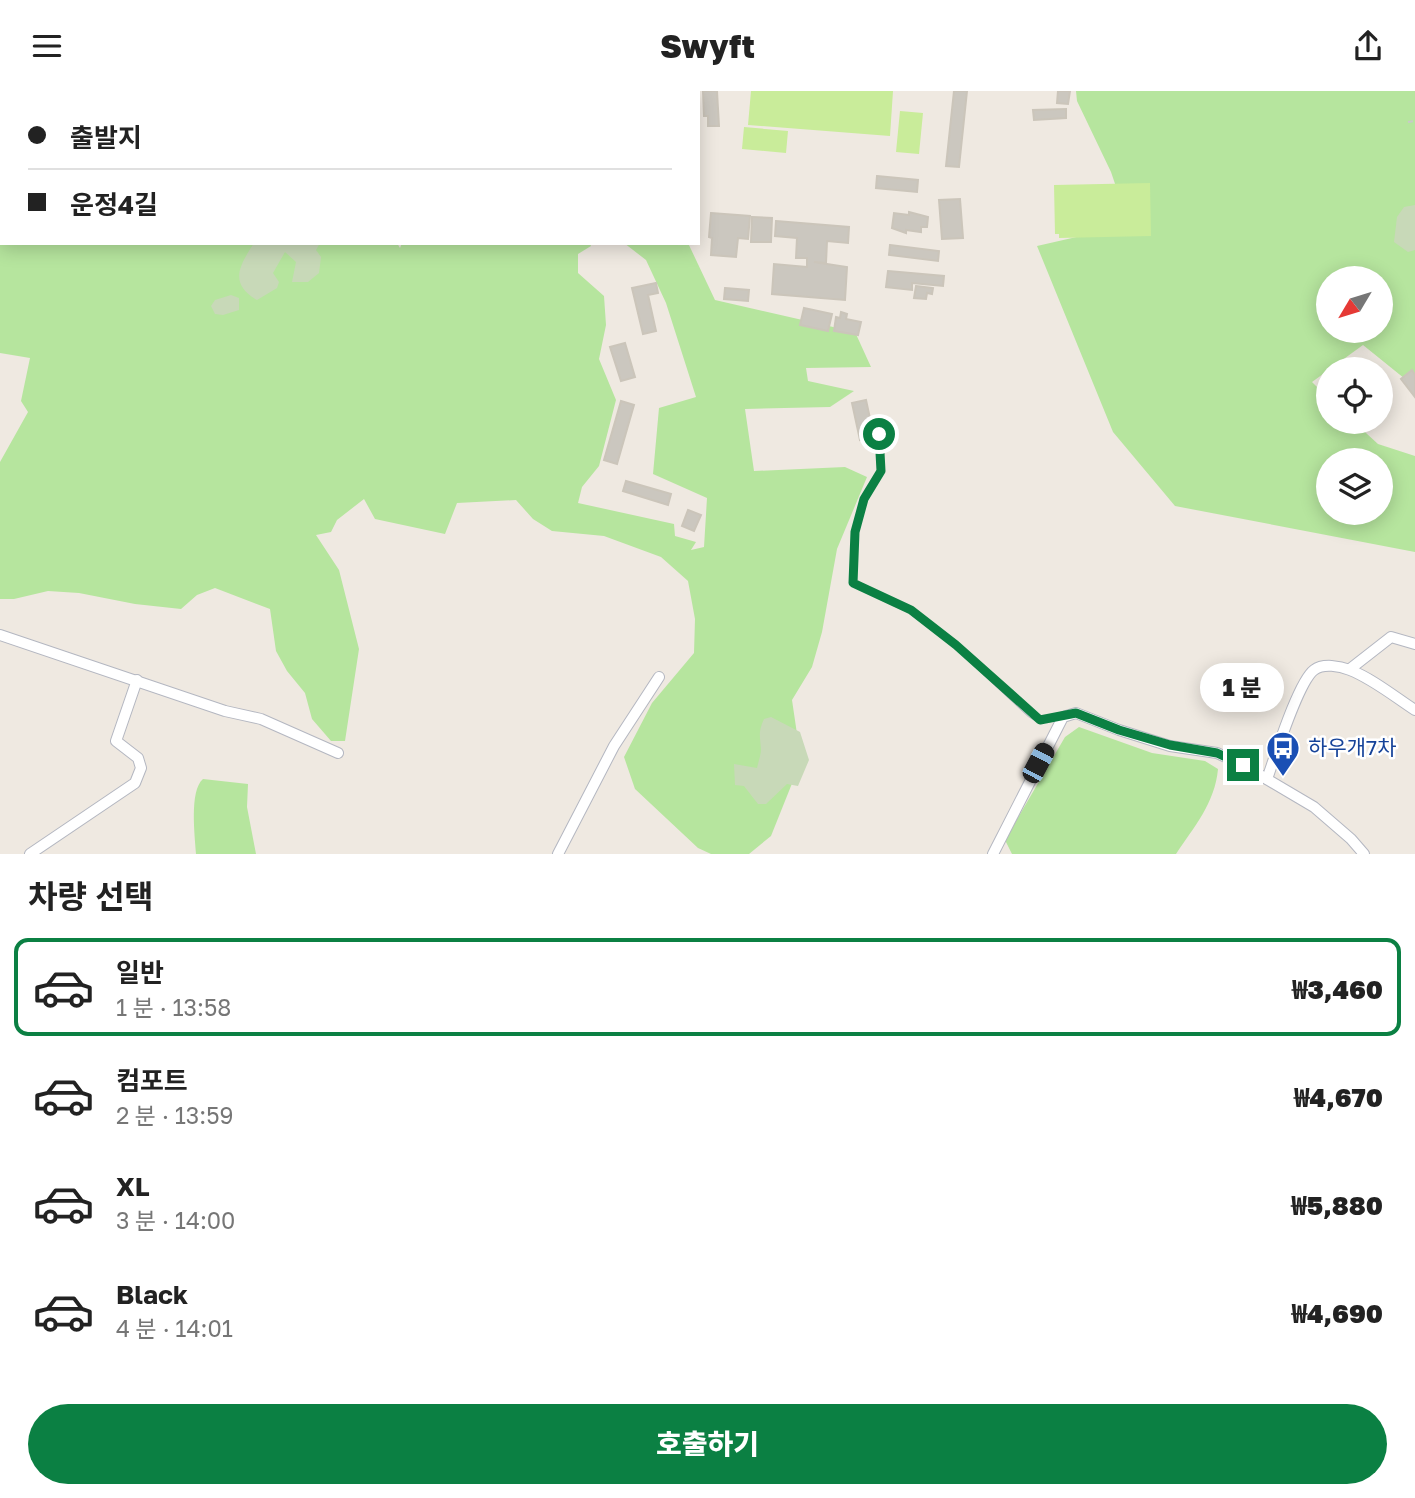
<!DOCTYPE html>
<html lang="ko">
<head>
<meta charset="utf-8">
<style>
  body { margin:0; font-family:"Golos Text","Noto Sans KR",sans-serif; background:#f6f6f6; color:#222; height:100vh; display:flex; flex-direction:column; font-size:26px; white-space:nowrap }
  * { box-sizing:border-box; margin:0 }
  p { font-size:23px; color:#767676 }
  .icon { flex:none; width:38px; height:38px; fill:none; stroke:currentColor; stroke-width:2; stroke-linecap:round; stroke-linejoin:round }
  .map { position:relative; height:763px; overflow:hidden }
  .drawer { display:flex; flex-direction:column; background:#fff; flex:1 }
  .drawer>* { flex:none }
  .top-card { position:absolute; left:0px; top:0px; width:700px; height:154px; box-shadow:0 4px 18px #0003; display:grid; align-content:center; height:154px; padding:0 28px; background:#fff }
  .needle { width:46px; rotate:232deg }
  .buttons { position:absolute; left:1316px; top:175px; display:grid; gap:14px }
  .buttons a { display:grid; place-items:center; width:77px; height:77px; border-radius:50%; background:#fff; box-shadow:0 4px 18px #0003; font-size:35px }
  .end { position:absolute; width:32px; height:32px; margin:-16px; border:9px solid #0b8043; background:#fff; box-shadow:0 0 0 4px #fff }
  .from { border-radius:50% }
  .bubble { position:absolute; height:49px; border-radius:24px; background:#fff; box-shadow:0 4px 18px #0003; font-size:23px; font-weight:800; line-height:49px; text-align:center }
  .car { position:absolute; width:21px; height:42px; margin:-21px -10px; border-radius:9px; box-shadow:0 0 5px 2px #0007; background:linear-gradient(#222 24%,#8ab4d8 0 40%,#222 0 76%,#8ab4d8 0 86%,#222 0) }
  .top-card b { display:flex; align-items:center; gap:24px; height:66px; font-size:26px }
  .top-card b+b { border-top:2px solid #e0e0e0 }
  .top-card i { width:18px; height:18px; background:#222 }
  ul { padding:0; list-style:none }
  li { display:flex; align-items:center; gap:21px; height:98px; margin:0 14px 10px; padding:0 14px; border:4px solid transparent; border-radius:14px }
  li div { flex:1 }
  li b { display:block; font-size:26px }
  li em { font-style:normal; font-weight:800 }
  li.selected { border-color:#0b8043 }
  li>.icon { width:63px; height:63px; stroke-width:1.5 }
  h2 { padding:0 28px; font-size:32px; line-height:84px }
  .button { display:flex; gap:14px; margin-top:auto; padding:14px 28px }
  .button a { flex:1; height:80px; border-radius:42px; background:#0b8043; color:#fff; font-size:28px; font-weight:800; line-height:80px; text-align:center }
  header { display:flex; justify-content:space-between; align-items:center; height:91px; padding:0 28px; background:#fff; font-size:32px; font-weight:800 }
  .map>svg:first-child { display:block }
  .green { fill:#b6e59e; fill-rule:evenodd }
  .cemetery { fill:#c8d9b8 }
  .pitch { fill:#c9ec9a }
  .building { fill:#cbc7bf; stroke:#cbc5ba; stroke-width:2 }
  .lines { fill:none; stroke-linecap:round; stroke-linejoin:round }
  .service-casing { stroke:#b4b7c1; stroke-width:7 }
  .minor-casing { stroke:#b4b7c1; stroke-width:12 }
  .path { stroke:#c9c9c9; stroke-width:2; stroke-dasharray:5 3.5; stroke-linecap:butt }
  .service { stroke:#fff; stroke-width:5 }
  .minor { stroke:#fff; stroke-width:10 }
  .route { stroke:#0b8043; stroke-width:9 }
  .labels { text-anchor:middle; stroke-width:5; stroke-linejoin:round; paint-order:stroke }
  .transit-label { font-size:21px; fill:#164399; stroke:#fff; text-anchor:start }
</style>
</head>
<body>
<header><svg class="icon" aria-label="menu" viewBox="0 0 24 24"><path d="M4 6h16M4 12h16M4 18h16"/></svg>Swyft<svg class="icon" aria-label="share" viewBox="0 0 24 24"><path d="M12 15V3M7 8l5-5 5 5M5 13v7h14v-7"/></svg></header>
<div class="map">
<svg width="1415" height="763" viewBox="0 0 1415 763">
  <rect width="100%" height="100%" fill="#efe9e1"/>
  <g class="green">
    <polygon points="0,0 243,2 2,2 2,152 397,152 400,157 402,152 590,152 591,155 578,163 578,182 604,205 606,234 599,268 616,309 599,375 582,396 578,412 674,433 675,445 696,451 691,459 704,456 707,407 653,383 659,317 696,306 666,212 646,169 624,152 688,152 715,209 855,241 871,276 806,277 808,290 854,300 830,316 745,318 754,380 845,376 867,386 837,458 822,541 812,576 792,609 801,670 771,745 749,763 711,763 698,757 635,698 624,666 652,612 694,562 695,528 688,490 661,466 604,445 552,440 533,428 516,409 457,412 445,443 375,428 364,408 337,429 331,441 316,444 339,479 359,558 345,650 331,650 312,628 305,602 287,580 276,560 270,518 215,497 197,504 181,518 135,513 79,502 48,500 14,508 0,508 0,371 28,321 21,310 30,267 0,262"/>
    <polygon points="345,0 619,0 620,2 348,2"/>
    <path d="M1076 0H1415V296L1363 254 1312 291 1328 307V331H1354L1378 353 1415 365V461L1175 415 1113 341 1037 155 1129 134 1111 81 1077 10ZM1328 187H1381V240H1328ZM1328 369H1381V422H1328Z"/>
    <path d="M1079 636 1152 662 1205 670 1218 678C1215 712 1194 736 1176 763H1012L1005 749 1065 646Z"/>
    <path d="M203 688 248 693 247 716 256 763H196C195 745 189 700 203 688Z"/>
  </g>
  <g class="cemetery">
    <polygon points="1415,114 1415,159 1408,161 1394,151 1397,126 1404,116"/>
    <path d="M254 152H320L316 159 321 166 319 182 308 191H292L296 171 285 161 273 182 279 191 277 197 257 209C228 192 240 174 254 152Z"/>
    <polygon points="231,204 239,207 239,219 223,224 215,223 211,215 215,209"/>
    <path d="M771 626 800 641 809 669 798 695 787 693 766 713H758L744 695 735 694 734 673 757 677C758 672 761 664 761 658 760 646 758 641 764 628Z"/>
  </g>
  <g class="pitch">
    <polygon points="751,0 893,0 890,45 748,34"/>
    <polygon points="900,20 923,22 919,63 896,61"/>
    <polygon points="744,36 788,40 786,62 742,58"/>
    <polygon points="1150,92 1151,145 1059,147 1059,143 1055,143 1054,94"/>
  </g>
  <g class="building">
    <polygon points="703,0 717,0 719,35 708,35 708,25 704,25"/>
    <polygon points="954,0 967,0 959,76 946,75"/>
    <polygon points="1058,0 1070,0 1068,13 1057,12"/>
    <polygon points="1066,18 1066,27 1034,29 1033,19"/>
    <polygon points="877,85 918,89 917,101 876,97"/>
    <polygon points="960,108 963,147 942,148 939,109"/>
    <polygon points="909,121 928,126 927,136 921,136 921,141 906,139 906,142 892,137 894,122 909,124"/>
    <polygon points="711,122 750,125 748,148 738,147 736,166 711,164 712,147 709,146"/>
    <polygon points="752,126 772,127 771,151 751,151"/>
    <polygon points="776,130 849,136 848,152 827,150 826,172 814,171 847,176 845,209 772,203 774,173 807,176 807,167 796,167 797,147 775,145"/>
    <polygon points="890,154 939,160 938,170 889,164"/>
    <polygon points="888,180 944,185 943,195 912,192 912,199 886,196"/>
    <polygon points="656,192 658,202 648,204 656,240 643,243 632,197"/>
    <polygon points="916,195 933,197 932,203 927,202 926,208 914,207"/>
    <polygon points="725,197 749,199 748,210 724,208"/>
    <polygon points="804,217 832,223 828,240 800,234"/>
    <polygon points="841,221 847,223 846,228 861,231 858,244 834,240 836,226 840,227"/>
    <polygon points="625,252 635,286 621,290 610,256"/>
    <polygon points="1412,279 1415,284 1415,306 1401,288"/>
    <polygon points="866,309 874,346 860,349 852,312"/>
    <polygon points="621,310 634,314 617,373 604,369"/>
    <polygon points="626,390 671,403 668,414 623,400"/>
    <polygon points="688,419 701,424 694,440 682,435"/>
  </g>
  <g class="lines">
    <defs>
      <polyline id="service" points="879,343 881,380 864,408 855,441 853,492 910,519 956,554 1030,623 1040,629 1063,626"/>
      <g id="minor">
        <polyline points="0,544 225,620 261,628 338,662"/>
        <polyline points="1350,578 1391,546 1415,553"/>
        <path d="M1267 688C1275 666 1298 591 1314 579 1323 572 1340 575 1350 579 1373 588 1395 606 1415 619"/>
        <polyline points="30,763 135,692 141,677 138,667 116,650 137,589"/>
        <polyline points="558,763 614,655 659,586"/>
        <polyline points="993,763 1063,626 1076,622 1119,639 1170,655 1217,662 1243,674 1314,716 1351,748 1364,763"/>
      </g>
    </defs>
    <use href="#service" class="service-casing"/>
    <use href="#minor" class="minor-casing"/>
    <polyline class="path" points="1408,31 1415,30"/>
    <use href="#service" class="service"/>
    <use href="#minor" class="minor"/>
  </g>
  <g class="lines">
    <polyline class="route" points="879,343 881,380 864,408 855,441 853,492 911,519 956,554 1040,629 1076,622 1119,639 1170,654 1217,662 1243,674"/>
  </g>
  <defs>
    <symbol id="bus-pin" viewBox="-11 -11 22 30"><path d="M0 17L-7.5 6A9.5 9.5 0 1 1 7.5 6Z" fill="#1a4fb4" stroke="#fff"/><path d="M-5-6H5V4H4V6H2V4H-2V6H-4V4H-5ZM-3.5-4V0h7V-4ZM-3.5 1.2v1.5H-2V1.2ZM2 1.2v1.5H3.5V1.2Z" fill="#fff"/></symbol>
  </defs>
  <g fill-rule="evenodd">
    <use href="#bus-pin" x="1264" y="638" width="38" height="52"/>
  </g>
  <g class="labels">
    <g class="transit-label">
      <text x="1308" y="664">하우개7차</text>
    </g>
  </g>
</svg>
<div class="buttons">
<a><svg class="needle" viewBox="-14 -14 28 28"><path d="M0-13l5 13h-10z" fill="#e53935"/><path d="M0 13l5-13h-10z" fill="#767676"/></svg></a>
<a><svg class="icon" aria-label="locate" viewBox="0 0 24 24"><circle cx="12" cy="12" r="6"/><path d="M12 2v4M12 18v4M2 12h4M18 12h4"/></svg></a>
<a><svg class="icon" aria-label="layers" viewBox="0 0 24 24"><path d="M12 4l9 5-9 5-9-5zM3 14l9 5 9-5"/></svg></a>
</div>
<i class="end from" style="left:879px;top:343px"></i>
<i class="end" style="left:1243px;top:674px"></i>
<div class="bubble" style="left:1200px;top:572px;width:84px">1 분</div>
<i class="car" style="left:1038px;top:672px;rotate:28deg"></i>
<div class="top-card">
<b><i class="from"></i>출발지</b>
<b><i></i>운정4길</b>
</div>
</div>
<section class="drawer">
<h2>차량 선택</h2>
<ul>
<li class="selected"><svg class="icon" aria-label="car" viewBox="0 0 24 24"><path d="M5 17H2v-5l4-1 3-4h7l3 4 3 1v5h-3M9 17h6M6 11h13"/><circle cx="7" cy="17" r="2"/><circle cx="17" cy="17" r="2"/></svg><div><b>일반</b><p>1 분 · 13:58</p></div><em>₩3,460</em></li>
<li><svg class="icon" aria-label="car" viewBox="0 0 24 24"><path d="M5 17H2v-5l4-1 3-4h7l3 4 3 1v5h-3M9 17h6M6 11h13"/><circle cx="7" cy="17" r="2"/><circle cx="17" cy="17" r="2"/></svg><div><b>컴포트</b><p>2 분 · 13:59</p></div><em>₩4,670</em></li>
<li><svg class="icon" aria-label="car" viewBox="0 0 24 24"><path d="M5 17H2v-5l4-1 3-4h7l3 4 3 1v5h-3M9 17h6M6 11h13"/><circle cx="7" cy="17" r="2"/><circle cx="17" cy="17" r="2"/></svg><div><b>XL</b><p>3 분 · 14:00</p></div><em>₩5,880</em></li>
<li><svg class="icon" aria-label="car" viewBox="0 0 24 24"><path d="M5 17H2v-5l4-1 3-4h7l3 4 3 1v5h-3M9 17h6M6 11h13"/><circle cx="7" cy="17" r="2"/><circle cx="17" cy="17" r="2"/></svg><div><b>Black</b><p>4 분 · 14:01</p></div><em>₩4,690</em></li>
</ul>
<div class="button"><a>호출하기</a></div>
</section>
</body>
</html>
